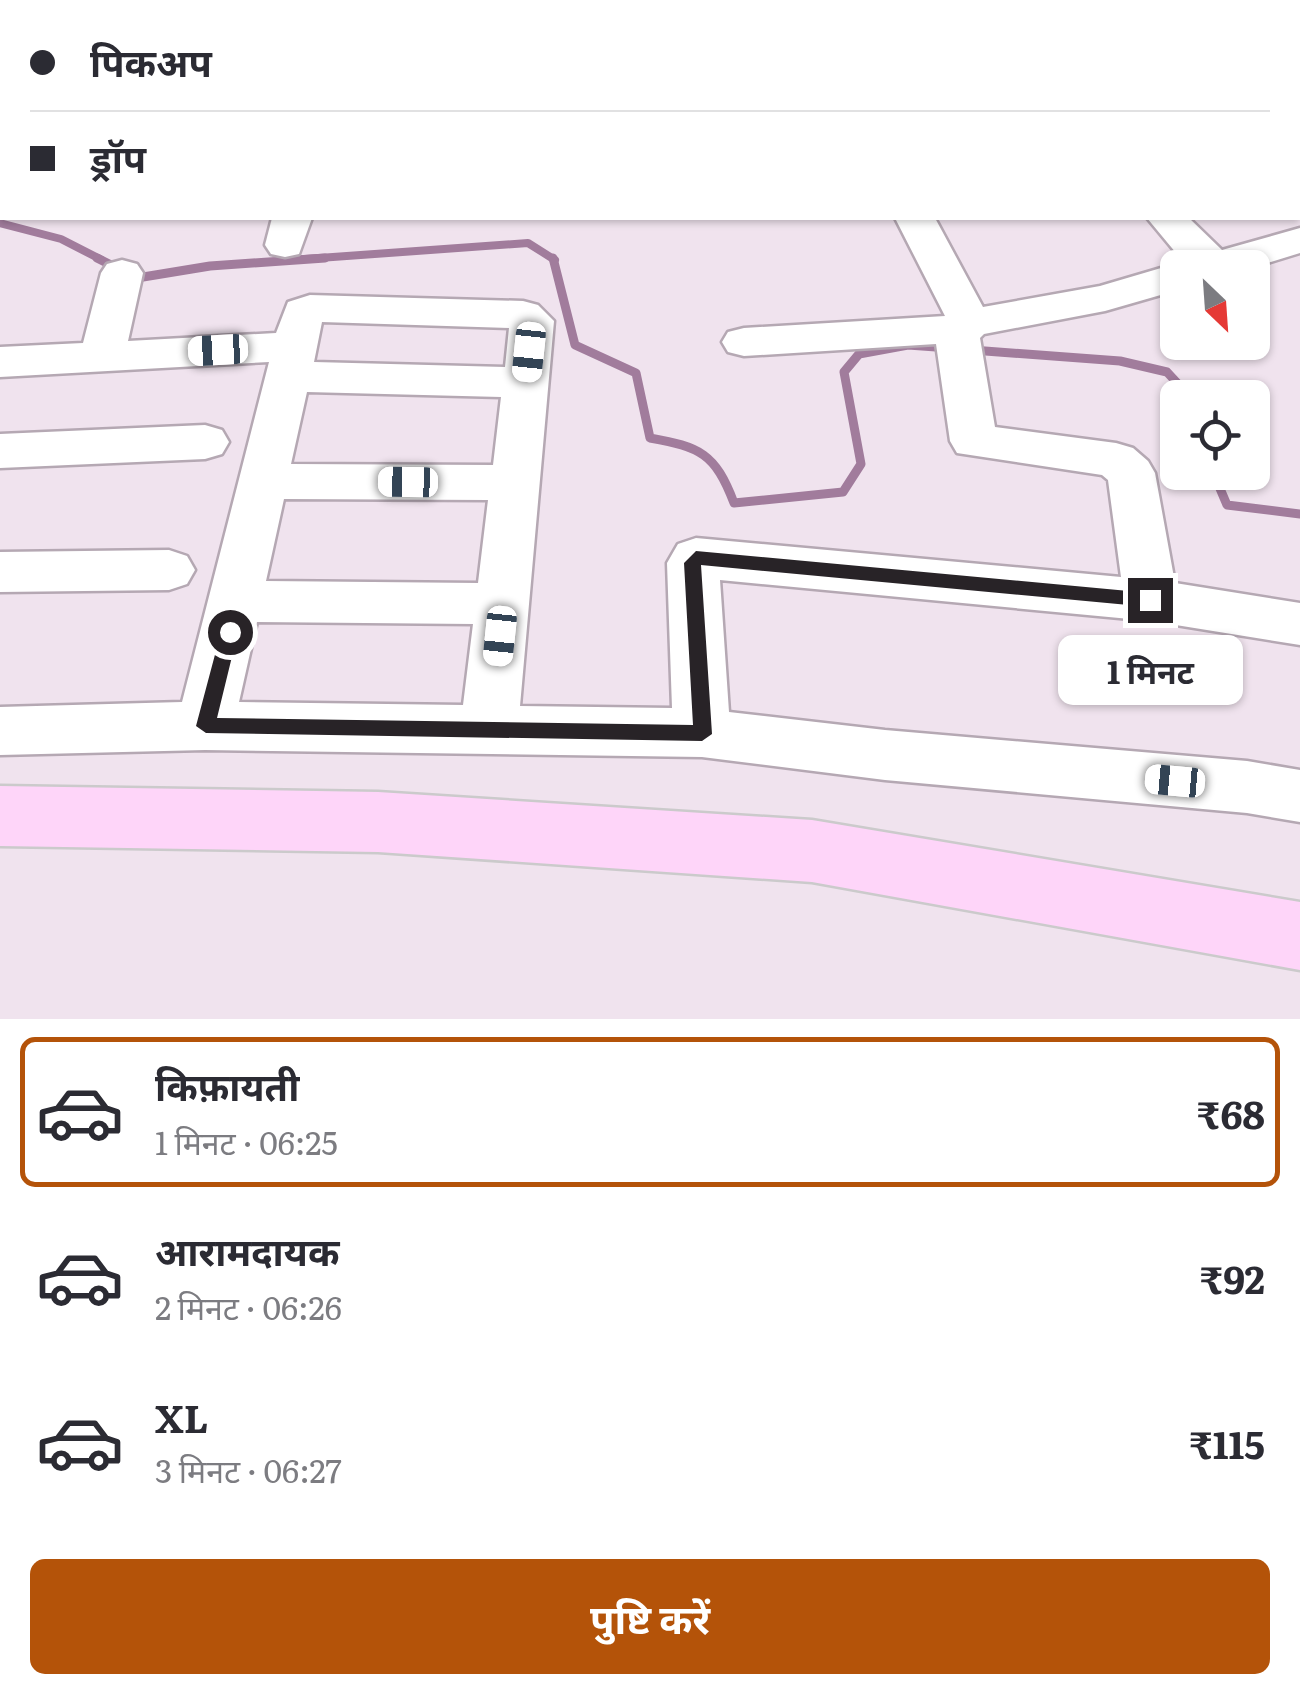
<!DOCTYPE html>
<html lang="hi">
<head>
<meta charset="utf-8">
<style>
  body { margin:0; font-family:Literata,"Noto Sans Devanagari",serif; background:#f2f2f3; color:#2b2b33; height:100vh; display:flex; flex-direction:column; font-size:38px; white-space:nowrap }
  * { box-sizing:border-box; margin:0 }
  p { font-size:32px; color:#7c7c81 }
  .icon { flex:none; width:55px; height:55px; fill:none; stroke:currentColor; stroke-width:2; stroke-linecap:round; stroke-linejoin:round }
  .map { position:relative; height:1019px; overflow:hidden }
  .details { display:flex; flex-direction:column; background:#fff; flex:1 }
  .details>* { flex:none }
  .hud { position:absolute; left:0px; top:0px; width:1300px; height:220px; box-shadow:0 2px 8px #0004; display:grid; align-content:center; height:220px; padding:0 30px; background:#fff }
  .needle { width:65px; rotate:155deg }
  .controls { position:absolute; left:1160px; top:250px; display:grid; gap:20px }
  .controls a { display:grid; place-items:center; width:110px; height:110px; border-radius:15px; background:#fff; box-shadow:0 2px 8px #0004; font-size:50px }
  .end { position:absolute; width:45px; height:45px; margin:-22px; border:12px solid #282327; background:#fff; box-shadow:0 0 0 5px #fff }
  .from { border-radius:50% }
  .bubble { position:absolute; height:70px; border-radius:15px; background:#fff; box-shadow:0 2px 8px #0004; font-size:32px; font-weight:700; line-height:70px; text-align:center }
  .car { position:absolute; width:30px; height:60px; margin:-30px -15px; border-radius:12px; box-shadow:0 0 8px 2px #0007; background:linear-gradient(#fff 24%,#345 0 40%,#fff 0 76%,#345 0 86%,#fff 0) }
  .hud b { display:flex; align-items:center; gap:35px; height:95px; font-size:38px }
  .hud b+b { border-top:2px solid #e1e1e2 }
  .hud i { width:25px; height:25px; background:#2b2b33 }
  ul { padding:18px 0 0; list-style:none }
  li { display:flex; align-items:center; gap:30px; height:150px; margin:0 20px 15px; padding:0 10px; border:5px solid transparent; border-radius:15px }
  li div { flex:1 }
  li b { display:block; font-size:38px }
  li em { font-style:normal; font-weight:700 }
  li.active { border-color:#b45309 }
  li>.icon { width:90px; height:90px; stroke-width:1.5 }
  .action { display:flex; gap:20px; margin-top:auto; padding:20px 30px }
  .action a { flex:1; height:115px; border-radius:15px; background:#b45309; color:#fff; font-size:40px; font-weight:700; line-height:115px; text-align:center }
  .map>svg:first-child { display:block }
  .lines { fill:none; stroke-linecap:round; stroke-linejoin:round }
  .stream-far1 { stroke:#a17c9c; stroke-width:8 }
  .stream { stroke:#a17c9c; stroke-width:9 }
  .minor-casing { stroke:#b5a8b3; stroke-width:5 }
  .major-casing { stroke:#cbcacb; stroke-width:5 }
  .minor { fill:#fff; fill-rule:evenodd }
  .major { fill:#fed5f9; fill-rule:evenodd }
  .route { fill:#282327 }
</style>
</head>
<body>
<div class="map">
<svg width="1300" height="1019" viewBox="0 0 1300 1019">
  <rect width="100%" height="100%" fill="#f0e3ee"/>
  <g class="lines">
    <g class="stream-far1">
      <polyline points="0,223 61,239 102,260"/>
      <polyline points="291,260 528,243 555,260"/>
    </g>
    <g class="stream">
      <polyline points="97,258 137,278 210,266 325,258"/>
      <path d="M553 258 575 345 636 373 650 438C700 447 715 453 734 503L843 492 861 464 844 372 859 354 908 345 950 348"/>
      <polyline points="972,350 1120,361 1167,372 1191,398"/>
      <polyline points="1213,472 1227,505 1300,514"/>
    </g>
    <defs>
      <g id="minor">
        <polygon points="530,0 562,0 563,2 531,2"/>
        <polygon points="911,0 944,0 945,2 913,2"/>
        <polygon points="1111,0 1144,0 1145,2 1113,2"/>
        <rect x="0" y="63" width="2" height="20"/>
        <polygon points="272,218 312,218 299,254 285,257 271,254 265,245"/>
        <path d="M895 218H935L983 307 1100 286 1178 263 1186 265 1147 218H1189L1222 250 1300 228V253L1251 268H1178V290L1105 311 984 334 980 338 995 427 1116 443 1133 448 1148 461 1155 473 1175 583 1300 603V645L1151 621 720 580 729 712 885 730 1247 761 1300 770V822L1247 813 885 780 702 757 205 750 0 755V707L182 702 269 362 0 377V347L83 343 101 273 107 264 122 260 137 264 143 273 128 341 276 333 288 302 310 295 523 301 538 305 554 321 520 706 672 708 667 563 678 544 696 538 1121 577 1108 480 1102 475 957 453 950 441 936 344 744 356 728 352 722 342 728 332 744 328 945 316ZM322 322 509 328 505 367 314 362ZM307 392 501 397 493 465 291 464ZM284 499 488 500 478 583 266 581ZM257 622 473 624 463 705 239 702Z"/>
        <polygon points="205,425 222,430 229,442 222,454 205,459 0,468 0,434"/>
        <polygon points="169,550 187,556 195,570 187,584 169,590 0,592 0,552"/>
      </g>
      <polygon id="major" points="0,786 378,792 812,820 1300,902 1300,970 812,882 378,852 0,846"/>
    </defs>
    <use href="#minor" class="minor-casing"/>
    <use href="#major" class="major-casing"/>
    <use href="#minor" class="minor"/>
    <use href="#major" class="major"/>
  </g>
  <polygon class="route" points="696,551 1150,593 1159,600 1150,607 701,565 712,734 702,741 206,733 196,726 221,632 230,625 238,632 217,718 693,725 684,563"/>
</svg>
<div class="controls">
<a><svg class="needle" viewBox="-14 -14 28 28"><path d="M0-13l5 13h-10z" fill="#e53935"/><path d="M0 13l5-13h-10z" fill="#7c7c81"/></svg></a>
<a><svg class="icon" aria-label="locate" viewBox="0 0 24 24"><circle cx="12" cy="12" r="6"/><path d="M12 2v4M12 18v4M2 12h4M18 12h4"/></svg></a>
</div>
<i class="end from" style="left:230px;top:632px"></i>
<i class="end" style="left:1150px;top:600px"></i>
<div class="bubble" style="left:1058px;top:635px;width:185px">1 मिनट</div>
<i class="car" style="left:218px;top:350px;rotate:267deg"></i>
<i class="car" style="left:529px;top:352px;rotate:186deg"></i>
<i class="car" style="left:408px;top:482px;rotate:271deg"></i>
<i class="car" style="left:500px;top:636px;rotate:186deg"></i>
<i class="car" style="left:1175px;top:781px;rotate:275deg"></i>
<div class="hud">
<b><i class="from"></i>पिकअप</b>
<b><i></i>ड्रॉप</b>
</div>
</div>
<section class="details">
<ul>
<li class="active"><svg class="icon" aria-label="car" viewBox="0 0 24 24"><path d="M5 17H2v-5l4-1 3-4h7l3 4 3 1v5h-3M9 17h6M6 11h13"/><circle cx="7" cy="17" r="2"/><circle cx="17" cy="17" r="2"/></svg><div><b>किफ़ायती</b><p>1 मिनट · 06:25</p></div><em>₹68</em></li>
<li><svg class="icon" aria-label="car" viewBox="0 0 24 24"><path d="M5 17H2v-5l4-1 3-4h7l3 4 3 1v5h-3M9 17h6M6 11h13"/><circle cx="7" cy="17" r="2"/><circle cx="17" cy="17" r="2"/></svg><div><b>आरामदायक</b><p>2 मिनट · 06:26</p></div><em>₹92</em></li>
<li><svg class="icon" aria-label="car" viewBox="0 0 24 24"><path d="M5 17H2v-5l4-1 3-4h7l3 4 3 1v5h-3M9 17h6M6 11h13"/><circle cx="7" cy="17" r="2"/><circle cx="17" cy="17" r="2"/></svg><div><b>XL</b><p>3 मिनट · 06:27</p></div><em>₹115</em></li>
</ul>
<div class="action"><a>पुष्टि करें</a></div>
</section>
</body>
</html>
